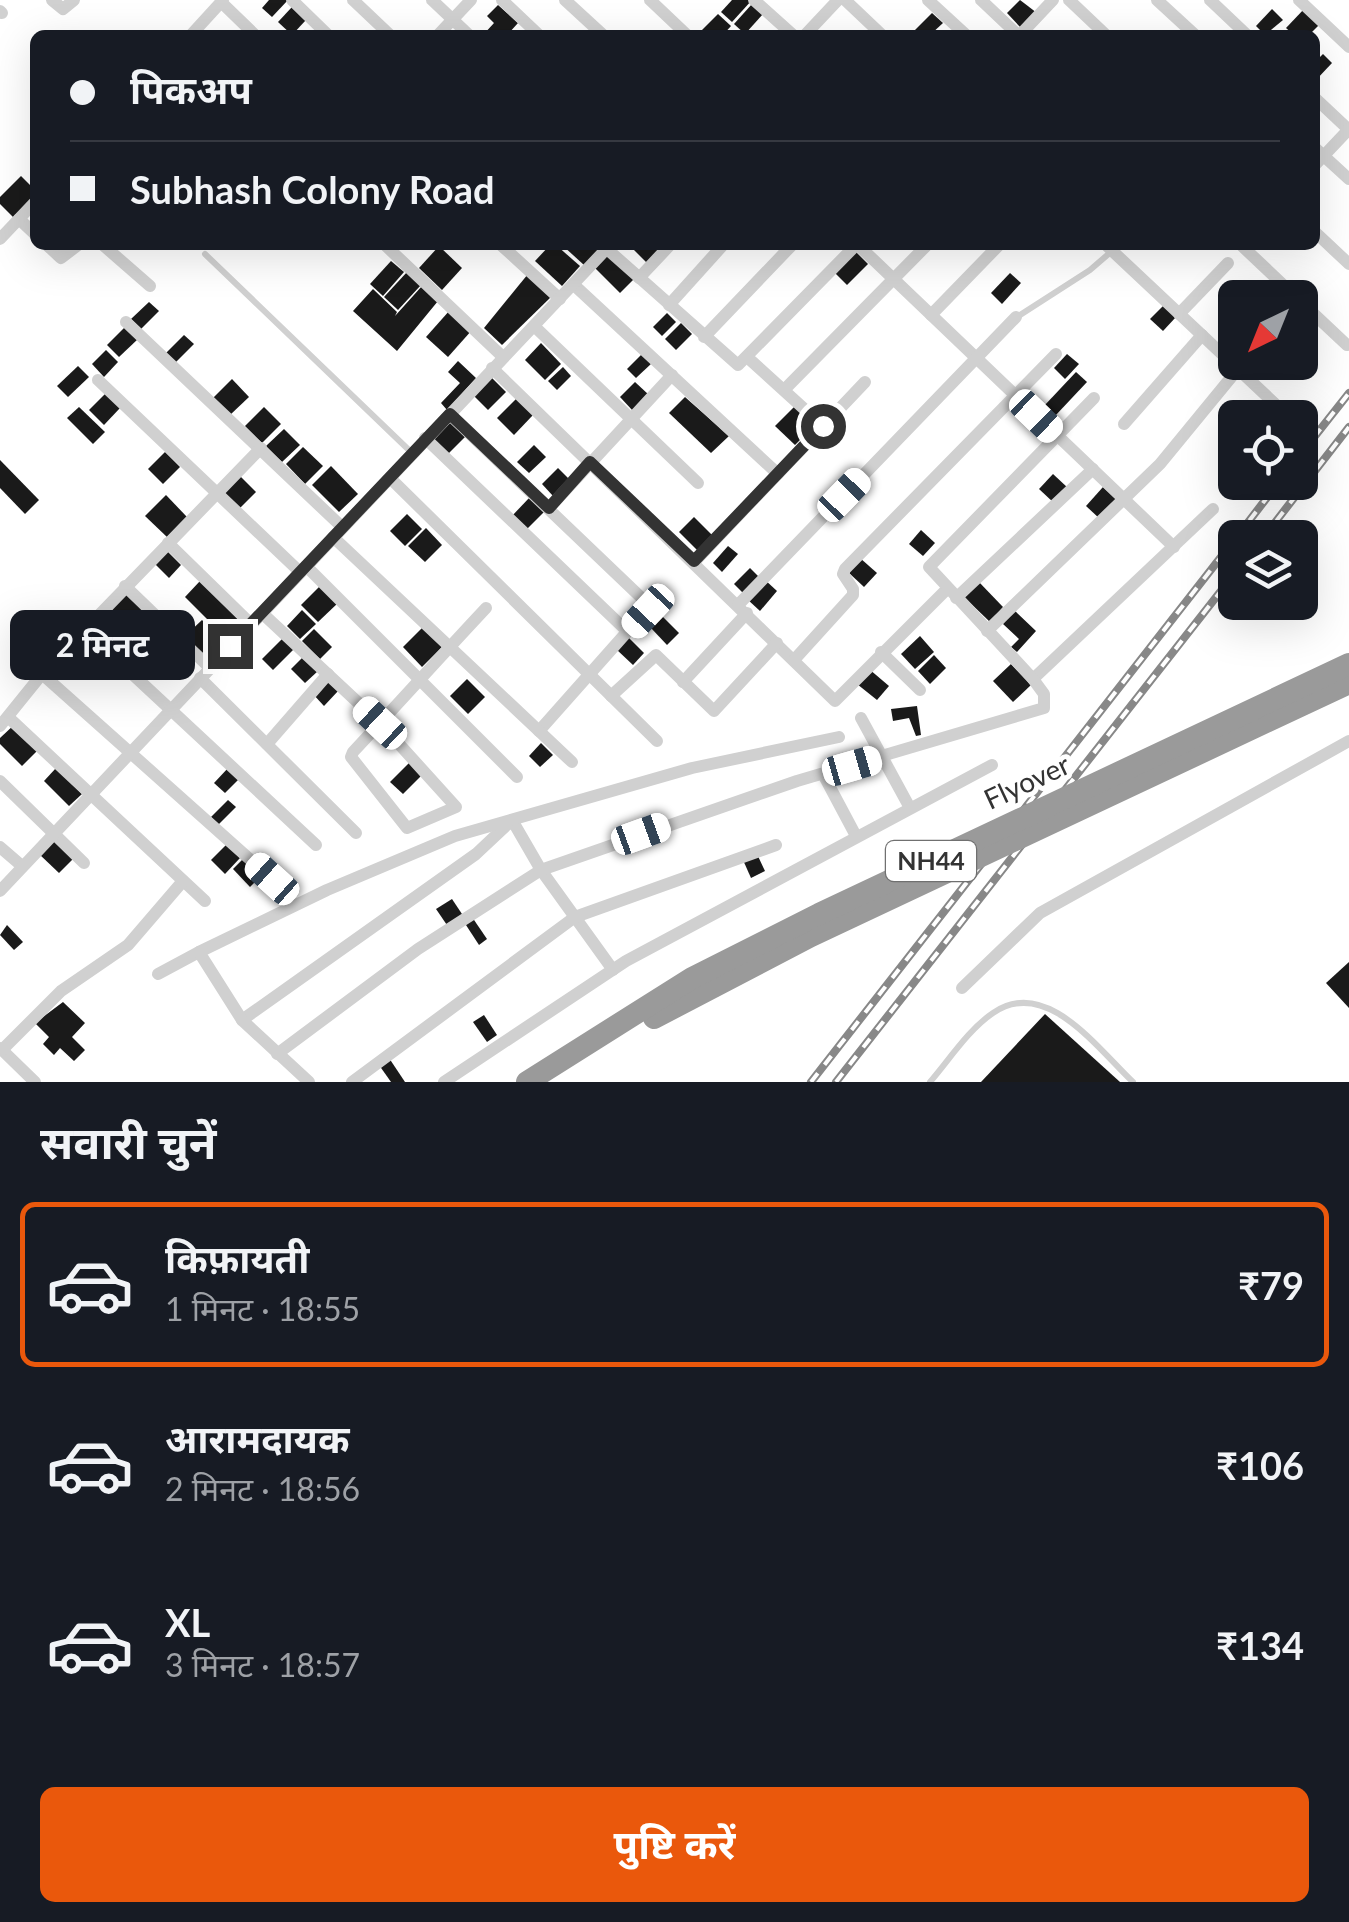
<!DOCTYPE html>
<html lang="hi">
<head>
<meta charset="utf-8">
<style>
  body { margin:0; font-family:Lato,"Noto Sans Devanagari",sans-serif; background:#242831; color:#f1f3f6; height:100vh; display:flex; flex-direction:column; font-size:38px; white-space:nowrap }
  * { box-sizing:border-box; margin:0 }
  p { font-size:32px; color:#9ea1a6 }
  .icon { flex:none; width:55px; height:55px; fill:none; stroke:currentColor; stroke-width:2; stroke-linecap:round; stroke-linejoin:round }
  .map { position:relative; height:1082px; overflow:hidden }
  .side { display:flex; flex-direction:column; background:#171b24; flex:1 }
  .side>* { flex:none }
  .banner { position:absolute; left:30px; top:30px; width:1290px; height:220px; border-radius:15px; box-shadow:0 10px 40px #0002; display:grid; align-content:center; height:220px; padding:0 40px; background:#171b24 }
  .needle { width:65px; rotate:223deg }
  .tools { position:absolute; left:1218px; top:280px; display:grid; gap:20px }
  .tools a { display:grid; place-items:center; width:100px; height:100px; border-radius:15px; background:#171b24; box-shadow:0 10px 40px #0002; font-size:50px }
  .end { position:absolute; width:45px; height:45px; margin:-22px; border:12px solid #333; background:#fff; box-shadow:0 0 0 5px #fff }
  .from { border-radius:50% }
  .bubble { position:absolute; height:70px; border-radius:15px; background:#171b24; box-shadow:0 10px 40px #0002; font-size:32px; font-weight:700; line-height:70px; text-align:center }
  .car { position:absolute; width:30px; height:60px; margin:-30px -15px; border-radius:12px; box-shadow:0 0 8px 2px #0007; background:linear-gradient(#fff 24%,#345 0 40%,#fff 0 76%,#345 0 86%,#fff 0) }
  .banner b { display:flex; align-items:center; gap:35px; height:95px; font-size:38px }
  .banner b+b { border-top:2px solid #363941 }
  .banner i { width:25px; height:25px; background:#f1f3f6 }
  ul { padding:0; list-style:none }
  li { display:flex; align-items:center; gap:30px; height:165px; margin:0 20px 15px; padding:0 20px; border:5px solid transparent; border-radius:15px }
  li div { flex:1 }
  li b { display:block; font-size:38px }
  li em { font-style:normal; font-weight:700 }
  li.selected { border-color:#ea580c }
  li>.icon { width:90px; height:90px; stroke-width:1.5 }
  h2 { padding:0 40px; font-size:45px; line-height:120px }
  .primary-button { display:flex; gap:20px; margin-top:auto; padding:20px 40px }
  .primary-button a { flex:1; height:115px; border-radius:15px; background:#ea580c; color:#fff; font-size:40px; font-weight:700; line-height:115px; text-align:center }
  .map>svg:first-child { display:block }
  .building { fill:#1a1a1a }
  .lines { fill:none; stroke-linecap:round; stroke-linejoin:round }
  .lane { stroke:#d0d0d0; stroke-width:6 }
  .street { stroke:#d0d0d0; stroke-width:12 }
  .rail-casing { stroke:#888; stroke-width:8 }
  .rail { stroke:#fff; stroke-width:4; stroke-dasharray:11; stroke-linecap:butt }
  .highway-bridge { stroke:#9a9a9a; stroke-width:22 }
  .route { stroke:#333; stroke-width:12 }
  .labels { text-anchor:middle; stroke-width:10; stroke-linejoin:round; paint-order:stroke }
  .shield { fill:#fff; stroke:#707070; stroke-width:2.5 }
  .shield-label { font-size:25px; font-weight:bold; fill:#333 }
  .street-label { font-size:28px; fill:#333; stroke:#fff }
</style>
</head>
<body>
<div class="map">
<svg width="1349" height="1082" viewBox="0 0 1349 1082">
  <rect width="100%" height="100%" fill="#fff"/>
  <g class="building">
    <polygon points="269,0 288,0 272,17 262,8"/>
    <polygon points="732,0 752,0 732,22 721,12"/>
    <polygon points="1020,0 1037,13 1021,28 1007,13"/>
    <polygon points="752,4 763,14 745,34 734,24"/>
    <polygon points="498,5 518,23 507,35 483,35 494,23 487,16"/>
    <polygon points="292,7 306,20 292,35 278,22"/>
    <polygon points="1305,8 1321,23 1309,35 1294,35 1286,28"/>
    <polygon points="1272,9 1283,20 1265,35 1256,26"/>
    <polygon points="932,13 943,23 930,35 917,35 914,31"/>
    <polygon points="718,14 731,26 723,35 703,35 700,32"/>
    <polygon points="1323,54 1332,63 1315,81 1315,62"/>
    <polygon points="21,176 35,190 35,199 15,219 0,204 0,197"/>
    <polygon points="550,245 556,245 580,266 562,286 535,261"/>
    <polygon points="562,245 603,245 584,265"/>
    <polygon points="629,245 660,245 663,249 648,264"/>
    <polygon points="439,246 462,268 442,290 419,268"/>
    <polygon points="856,252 868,264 847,285 835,273"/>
    <polygon points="608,253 634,279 620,293 594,267"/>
    <polygon points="391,261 404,272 383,296 370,284"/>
    <polygon points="407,272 421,285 398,310 384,297"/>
    <polygon points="1010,273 1021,283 1002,304 991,293"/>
    <polygon points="528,274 552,296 502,345 484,328"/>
    <polygon points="422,286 438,301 397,351 353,311 373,289 397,312 395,316"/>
    <polygon points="149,302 159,311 141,329 131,319"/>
    <polygon points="1164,305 1176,317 1163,331 1150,319"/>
    <polygon points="450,310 472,330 448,357 426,337"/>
    <polygon points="667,313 676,322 662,336 653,327"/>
    <polygon points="681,323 692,334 676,350 665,339"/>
    <polygon points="126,326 138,339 119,357 107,345"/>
    <polygon points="184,335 194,344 175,363 166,353"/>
    <polygon points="541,343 561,364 545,380 525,360"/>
    <polygon points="106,350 118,362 104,377 92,364"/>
    <polygon points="643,353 652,363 636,378 627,369"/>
    <polygon points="1067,354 1079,364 1065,379 1054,368"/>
    <polygon points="458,361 476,378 447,410 441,403 460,383 448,372"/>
    <polygon points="78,366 89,377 68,397 57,386"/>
    <polygon points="563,367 571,376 557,390 548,381"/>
    <polygon points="1076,372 1087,382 1055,416 1044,406"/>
    <polygon points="492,378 506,392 488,410 474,396"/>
    <polygon points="232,379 249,397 230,415 213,398"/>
    <polygon points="635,382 649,395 633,411 620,397"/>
    <polygon points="106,393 120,408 104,425 89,410"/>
    <polygon points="685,397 729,436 711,453 669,413"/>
    <polygon points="517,398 533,415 514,435 497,418"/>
    <polygon points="1238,405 1251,418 1235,418 1235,437 1221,423"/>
    <polygon points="795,406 814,426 795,445 775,426"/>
    <polygon points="79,407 105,432 93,444 67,418"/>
    <polygon points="264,407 281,424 262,443 245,426"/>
    <polygon points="452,421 466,436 448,454 433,439"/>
    <polygon points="284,429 300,445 282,462 266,446"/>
    <polygon points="534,445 546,457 529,473 517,462"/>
    <polygon points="303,447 323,466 305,484 286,464"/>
    <polygon points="165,452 180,467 163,484 148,469"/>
    <polygon points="0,460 39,500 25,514 0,488"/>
    <polygon points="331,466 358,494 339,512 312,485"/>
    <polygon points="558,468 570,480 553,496 542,484"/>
    <polygon points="1053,474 1068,488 1054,503 1039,489"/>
    <polygon points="239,475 256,492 239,509 222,493"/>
    <polygon points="1103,487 1118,501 1100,519 1086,506"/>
    <polygon points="166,495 187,517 167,537 145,516"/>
    <polygon points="530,497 544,512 525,531 511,517"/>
    <polygon points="407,514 422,529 405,546 390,531"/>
    <polygon points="694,517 713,536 698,551 679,532"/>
    <polygon points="426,528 442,545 425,562 408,546"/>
    <polygon points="921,530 935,543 923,556 909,544"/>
    <polygon points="728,546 738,554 722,572 713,563"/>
    <polygon points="167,551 181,565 169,578 154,563"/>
    <polygon points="860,558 877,573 864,587 848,572"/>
    <polygon points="750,568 760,578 744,594 734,584"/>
    <polygon points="764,579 777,591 760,611 747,599"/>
    <polygon points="200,581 240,621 224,636 185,597"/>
    <polygon points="978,581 1003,607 990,622 963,596"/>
    <polygon points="321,585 339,602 318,622 301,605"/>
    <polygon points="126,589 146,609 128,626 109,606"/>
    <polygon points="302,610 316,624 300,639 287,626"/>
    <polygon points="1015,611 1036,631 1017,652 1011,647 1019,639 1003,624"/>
    <polygon points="103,615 116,628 104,640 91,627"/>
    <polygon points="663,617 679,633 667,645 651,628"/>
    <polygon points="202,620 223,641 207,657 185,636"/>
    <polygon points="424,626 443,646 422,667 403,647"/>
    <polygon points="314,629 332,647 320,659 302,641"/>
    <polygon points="920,636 934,652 915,669 901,654"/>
    <polygon points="628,637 644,653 633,665 616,649"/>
    <polygon points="283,638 294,649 273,670 262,659"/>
    <polygon points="65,652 76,663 57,681 47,670"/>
    <polygon points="934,655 946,668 930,684 918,671"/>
    <polygon points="303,657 318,671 305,683 291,669"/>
    <polygon points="1011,664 1031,685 1013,702 993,681"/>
    <polygon points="869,669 889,686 877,700 857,684"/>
    <polygon points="327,678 339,690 324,706 312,693"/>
    <polygon points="467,679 485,697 468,714 450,696"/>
    <polygon points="917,706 921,735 916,736 909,718 893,721 891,709"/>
    <polygon points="15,724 39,749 22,766 0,744 0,738"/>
    <polygon points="541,743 553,755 540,767 529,756"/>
    <polygon points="409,763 421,776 403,794 390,782"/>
    <polygon points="229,767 240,778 225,793 214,783"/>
    <polygon points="56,768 82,794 69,806 44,781"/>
    <polygon points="228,800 236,807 218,825 211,817"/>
    <polygon points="53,838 74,858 59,873 38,853"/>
    <polygon points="227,844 240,858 225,874 211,860"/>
    <polygon points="757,854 765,871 751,878 743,860"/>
    <polygon points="243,859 261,876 250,887 233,869"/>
    <polygon points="452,899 464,917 449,928 436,909"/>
    <polygon points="472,917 487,939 479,945 464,922"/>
    <polygon points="7,925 23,942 14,950 0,935"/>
    <polygon points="1349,962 1349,1008 1326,983"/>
    <polygon points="63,1002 85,1023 72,1037 85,1050 74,1061 60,1048 54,1055 43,1044 49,1037 35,1023"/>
    <polygon points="1045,1014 1120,1082 981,1082"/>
    <polygon points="484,1015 497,1035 487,1042 473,1022"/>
    <polygon points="389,1058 405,1082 391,1082 379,1065"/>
  </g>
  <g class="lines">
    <g class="lane">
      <polyline points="205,254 412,453"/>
      <polyline points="1017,317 1090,270 1112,251"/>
      <path d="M930 1082C949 1060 969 1029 993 1013 1046 976 1098 1049 1133 1082"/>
    </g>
    <g class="street">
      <polyline points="52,0 63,9 74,0"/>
      <polyline points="292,0 328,35"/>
      <polyline points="353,0 390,35"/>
      <polyline points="432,0 469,35"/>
      <polyline points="502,0 539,35"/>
      <polyline points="565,0 603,35"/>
      <polyline points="650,0 687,35"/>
      <polyline points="754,0 793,35"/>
      <polyline points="845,0 882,35"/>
      <polyline points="928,0 966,35"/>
      <polyline points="981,0 1018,35"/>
      <polyline points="1069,0 1106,35"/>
      <polyline points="1157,0 1195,35"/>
      <polyline points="1210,0 1247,35"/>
      <polyline points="1299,0 1349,47"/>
      <polyline points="221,2 255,35"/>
      <polyline points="0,11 2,13"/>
      <polyline points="191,35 223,0"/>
      <polyline points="438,35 471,0"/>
      <polyline points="805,35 838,0"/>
      <polyline points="1020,35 1053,0"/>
      <polyline points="1315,98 1349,130"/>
      <polyline points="1315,148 1349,179"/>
      <polyline points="1315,165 1349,129"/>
      <polyline points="19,219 35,234"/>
      <polyline points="1315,232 1349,264"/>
      <polyline points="0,239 35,202"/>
      <polyline points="47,245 61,258 78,245"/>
      <polyline points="103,245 150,286"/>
      <polyline points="385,245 503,357"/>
      <polyline points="501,245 560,299"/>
      <polyline points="858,245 1174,547"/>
      <polyline points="1106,245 1290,418"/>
      <polyline points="1241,245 1297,298"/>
      <polyline points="607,249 738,365 856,245"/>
      <polyline points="639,278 670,245"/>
      <polyline points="574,285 778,474"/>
      <polyline points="1300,301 1347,345"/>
      <polyline points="669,305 723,245"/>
      <polyline points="1179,314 1228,263"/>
      <polyline points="931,315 999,245"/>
      <polyline points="126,322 341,526"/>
      <polyline points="534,326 698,483"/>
      <polyline points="704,337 792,245"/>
      <polyline points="747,357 823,426"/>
      <polyline points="492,368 835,701 947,589"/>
      <polyline points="98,380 300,572"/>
      <polyline points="784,390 927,245"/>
      <polyline points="450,415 650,606 539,731"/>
      <polyline points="1124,424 1202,335"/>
      <polyline points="425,438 628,632"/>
      <polyline points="390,478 657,741"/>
      <polyline points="549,508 672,375"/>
      <polyline points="333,537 572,762"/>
      <polyline points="168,543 251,624"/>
      <polyline points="695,561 865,382"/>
      <polyline points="306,566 517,777"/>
      <polyline points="125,586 210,668"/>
      <polyline points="956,598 1093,469"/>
      <polyline points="738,605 1016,317"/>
      <path d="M262 613 380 723 456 807 407 828 351 757 353 752C398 704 441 656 486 608"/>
      <polyline points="85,630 316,845"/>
      <polyline points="987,631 1160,464 1238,369"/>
      <polyline points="881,652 920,690"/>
      <polyline points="794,660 853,595 853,589 843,574 845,569 1056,354"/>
      <polyline points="42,674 272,879"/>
      <polyline points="200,678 356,833"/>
      <polyline points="1033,679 1213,509"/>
      <polyline points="683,682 747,613"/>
      <polyline points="611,696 656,655 714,711 777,643"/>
      <polyline points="8,717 205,901"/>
      <polyline points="861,718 910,808"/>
      <polyline points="0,726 42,674 261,448"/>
      <polyline points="267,744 328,674"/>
      <polyline points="823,774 856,836"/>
      <polyline points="0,781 84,863"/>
      <polyline points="0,847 22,866"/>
      <polyline points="0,891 610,245"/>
      <polyline points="158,974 199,952"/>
      <polyline points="962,988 1040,913 1349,741"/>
      <polyline points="242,1020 476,854 512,820 541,870 613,970"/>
      <polyline points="0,1048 35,1082"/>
      <polyline points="2,1050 61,991 128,945 183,881"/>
      <polyline points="277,1054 418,949 541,870 797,781 1044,708 1044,694 1033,679 929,567 1094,398"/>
      <polyline points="309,1082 242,1020 199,952 327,890 455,836 692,768 839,737"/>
      <polyline points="352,1082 575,917 776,845"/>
      <polyline points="444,1082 626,961 992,765"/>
    </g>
    <defs>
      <g id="rail">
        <polyline points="1300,455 1349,393"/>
        <polyline points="1236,538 1279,482"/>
        <polyline points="1263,538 1349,427"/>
        <polyline points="811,1082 1235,539"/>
        <polyline points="836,1082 1235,573"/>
      </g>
    </defs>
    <use href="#rail" class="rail-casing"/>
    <use href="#rail" class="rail"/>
    <g class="highway-bridge">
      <polyline points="654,1018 811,936 1349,683"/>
      <polyline points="527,1082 692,978 819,914 1349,664"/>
    </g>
  </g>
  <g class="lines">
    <polyline class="route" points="230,646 450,414 549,508 590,462 694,561 823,426"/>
  </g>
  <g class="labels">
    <rect class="shield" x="886" y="841" width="90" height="40" rx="8"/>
    <g class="shield-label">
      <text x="931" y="870">NH44</text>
    </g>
    <g class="street-label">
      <text transform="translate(1027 782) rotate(-25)" y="10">Flyover</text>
    </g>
  </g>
</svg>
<div class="tools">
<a><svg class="needle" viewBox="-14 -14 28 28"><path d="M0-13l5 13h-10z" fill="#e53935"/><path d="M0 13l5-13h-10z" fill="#9ea1a6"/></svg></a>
<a><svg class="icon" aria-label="locate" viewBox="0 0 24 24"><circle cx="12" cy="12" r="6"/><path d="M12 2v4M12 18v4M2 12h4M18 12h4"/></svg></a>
<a><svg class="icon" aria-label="layers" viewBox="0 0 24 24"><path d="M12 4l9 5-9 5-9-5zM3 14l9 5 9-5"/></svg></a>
</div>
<i class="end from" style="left:823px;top:426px"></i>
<i class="end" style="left:230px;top:646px"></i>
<div class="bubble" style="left:10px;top:610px;width:185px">2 मिनट</div>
<i class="car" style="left:1036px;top:416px;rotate:134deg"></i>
<i class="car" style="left:844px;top:495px;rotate:44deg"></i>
<i class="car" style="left:648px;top:611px;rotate:223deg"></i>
<i class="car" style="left:380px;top:723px;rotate:313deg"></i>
<i class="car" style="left:852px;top:766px;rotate:74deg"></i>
<i class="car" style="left:641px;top:834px;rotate:70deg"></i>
<i class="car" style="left:272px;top:879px;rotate:312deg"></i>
<div class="banner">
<b><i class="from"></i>पिकअप</b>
<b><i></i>Subhash Colony Road</b>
</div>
</div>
<section class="side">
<h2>सवारी चुनें</h2>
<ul>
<li class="selected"><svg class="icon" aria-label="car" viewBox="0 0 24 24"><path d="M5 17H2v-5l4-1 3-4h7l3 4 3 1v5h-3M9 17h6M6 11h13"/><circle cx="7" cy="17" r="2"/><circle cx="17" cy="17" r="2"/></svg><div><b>किफ़ायती</b><p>1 मिनट · 18:55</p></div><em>₹79</em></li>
<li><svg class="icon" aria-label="car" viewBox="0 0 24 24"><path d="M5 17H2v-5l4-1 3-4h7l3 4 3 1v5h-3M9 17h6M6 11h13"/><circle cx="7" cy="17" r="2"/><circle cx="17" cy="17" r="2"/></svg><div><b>आरामदायक</b><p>2 मिनट · 18:56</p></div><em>₹106</em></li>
<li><svg class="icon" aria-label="car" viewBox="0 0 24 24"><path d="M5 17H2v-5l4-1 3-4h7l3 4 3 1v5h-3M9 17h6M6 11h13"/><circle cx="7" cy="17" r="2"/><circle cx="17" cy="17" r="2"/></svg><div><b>XL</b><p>3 मिनट · 18:57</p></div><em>₹134</em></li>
</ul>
<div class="primary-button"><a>पुष्टि करें</a></div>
</section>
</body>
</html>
